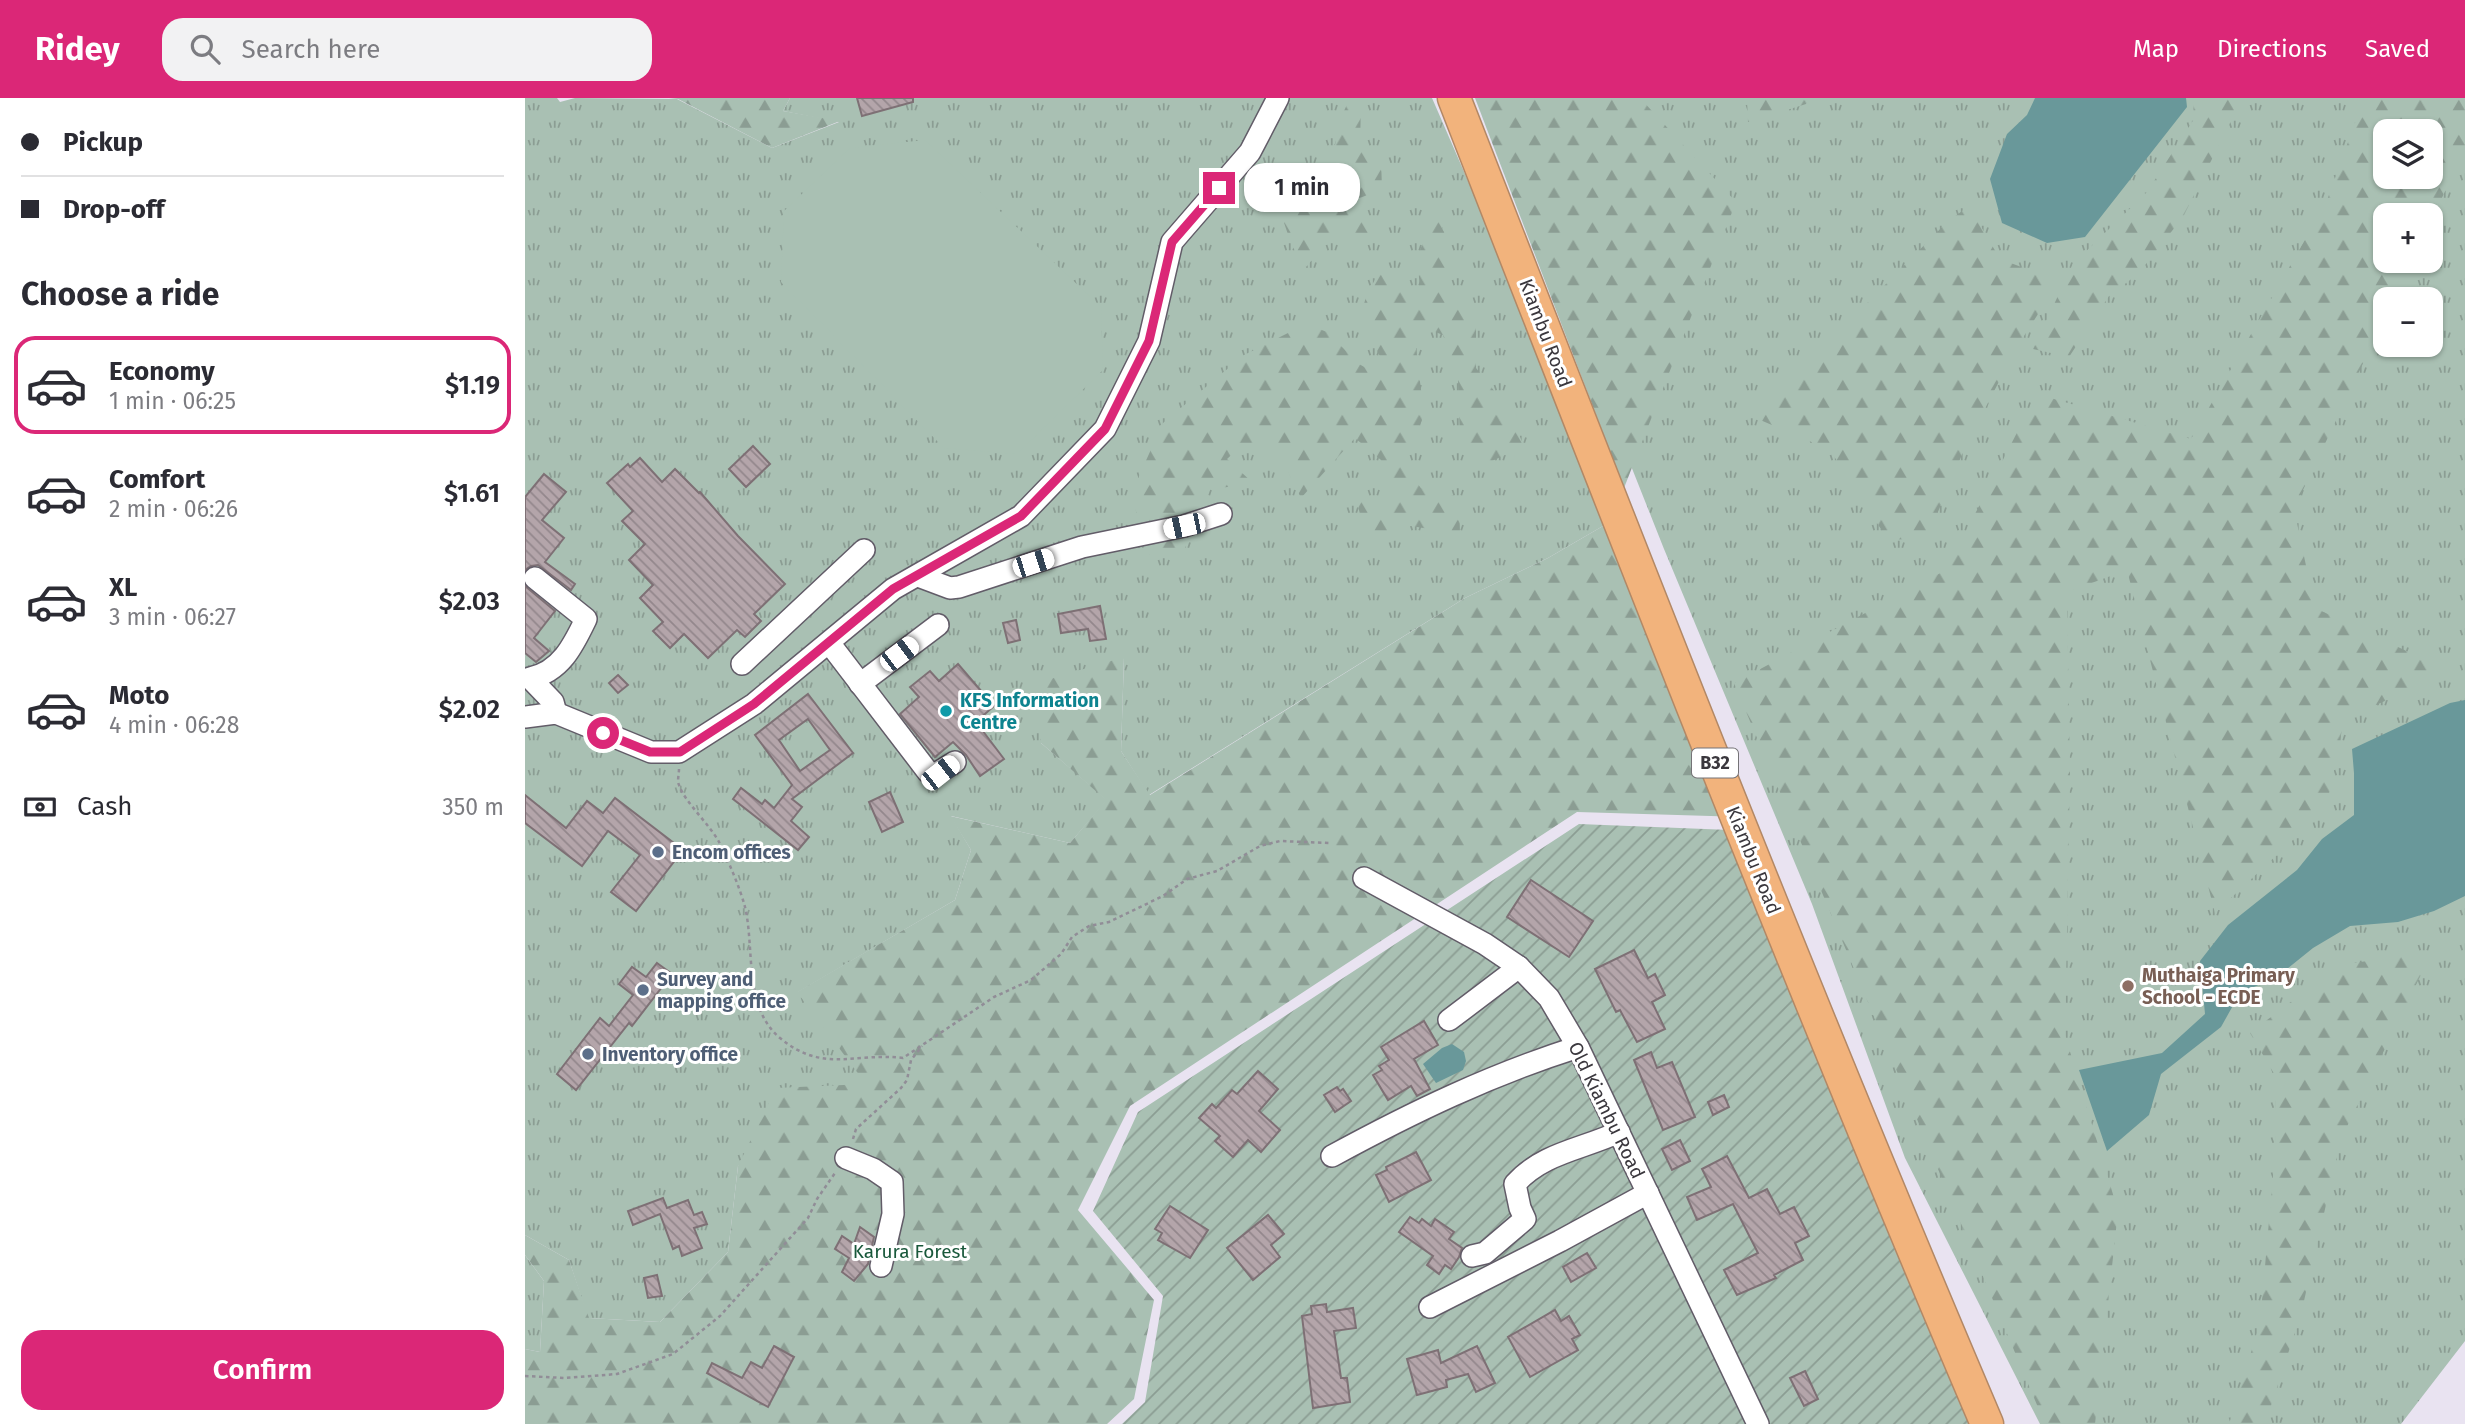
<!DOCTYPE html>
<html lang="en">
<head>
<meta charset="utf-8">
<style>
  body { margin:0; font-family:"Fira Sans",sans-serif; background:#f2f2f3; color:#2b2b33; height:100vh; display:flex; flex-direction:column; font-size:26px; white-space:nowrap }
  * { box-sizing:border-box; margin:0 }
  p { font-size:23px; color:#7c7c81 }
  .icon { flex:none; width:38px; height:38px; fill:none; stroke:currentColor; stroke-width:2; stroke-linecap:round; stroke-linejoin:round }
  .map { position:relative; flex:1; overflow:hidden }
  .side { display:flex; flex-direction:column; background:#fff; width:525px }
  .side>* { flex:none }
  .banner { display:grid; align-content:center; height:154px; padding:0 21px; background:#fff }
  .fabs { position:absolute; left:1848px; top:21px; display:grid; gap:14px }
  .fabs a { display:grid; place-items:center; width:70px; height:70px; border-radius:14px; background:#fff; box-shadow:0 2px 5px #0004; font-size:35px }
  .end { position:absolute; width:32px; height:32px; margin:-16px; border:9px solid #db2777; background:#fff; box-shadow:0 0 0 4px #fff }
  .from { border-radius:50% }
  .bubble { position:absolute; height:49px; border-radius:21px; background:#fff; box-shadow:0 2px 5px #0004; font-size:23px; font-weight:600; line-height:49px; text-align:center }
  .car { position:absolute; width:21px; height:42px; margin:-21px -10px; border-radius:9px; box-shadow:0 0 5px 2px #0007; background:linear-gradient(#fff 24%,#345 0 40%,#fff 0 76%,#345 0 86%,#fff 0) }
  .banner b { display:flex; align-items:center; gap:24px; height:66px; font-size:26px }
  .banner b+b { border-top:2px solid #e1e1e2 }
  .banner i { width:18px; height:18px; background:#2b2b33 }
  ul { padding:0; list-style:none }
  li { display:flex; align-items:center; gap:21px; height:98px; margin:0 14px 10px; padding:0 7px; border:4px solid transparent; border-radius:21px }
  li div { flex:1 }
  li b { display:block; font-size:26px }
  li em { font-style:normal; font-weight:600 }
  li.active { border-color:#db2777 }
  li>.icon { width:63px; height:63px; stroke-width:1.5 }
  h2 { padding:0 21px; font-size:32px; line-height:84px }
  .pay { display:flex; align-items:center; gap:18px; height:77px; padding:0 21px; font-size:26px }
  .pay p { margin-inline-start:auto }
  .primary-button { display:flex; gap:14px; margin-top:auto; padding:14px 21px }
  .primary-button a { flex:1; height:80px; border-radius:21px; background:#db2777; color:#fff; font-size:28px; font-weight:600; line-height:80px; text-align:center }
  header { display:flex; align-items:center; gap:42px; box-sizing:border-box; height:98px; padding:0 35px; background:#db2777; color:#fff }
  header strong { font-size:33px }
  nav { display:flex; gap:38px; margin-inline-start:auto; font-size:24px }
  .search { width:490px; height:63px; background:#f2f2f3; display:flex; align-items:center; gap:18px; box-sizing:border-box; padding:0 24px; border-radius:21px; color:#7c7c81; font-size:26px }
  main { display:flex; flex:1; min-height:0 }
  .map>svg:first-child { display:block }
  .grass { fill:url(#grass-tufts); fill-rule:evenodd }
  .forest { fill:url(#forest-firs); fill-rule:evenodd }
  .garden { fill:url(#garden-furrows) }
  .pitch { fill:#a9c0b3 }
  .water { fill:#69989a }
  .building { fill:url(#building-back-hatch); stroke:#7e7075; stroke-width:2; fill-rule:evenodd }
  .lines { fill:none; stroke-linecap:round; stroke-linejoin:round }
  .minor-casing { stroke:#625c68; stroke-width:24 }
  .highway-casing { stroke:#b28866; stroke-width:35 }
  .path { stroke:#918d97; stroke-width:2.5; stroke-dasharray:3.5 3.5; stroke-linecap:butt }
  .minor { stroke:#fff; stroke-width:21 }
  .highway { stroke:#f2b37c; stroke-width:32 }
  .route { stroke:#db2777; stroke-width:9 }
  .culture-dot { fill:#0f9aa8; stroke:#fff; stroke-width:2.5 }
  .service-dot { fill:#5c6f8a; stroke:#fff; stroke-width:2.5 }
  .education-dot { fill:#8d6e63; stroke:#fff; stroke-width:2.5 }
  .labels { text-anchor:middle; stroke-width:6; stroke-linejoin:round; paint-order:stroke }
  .shield { fill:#fff; stroke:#757377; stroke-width:2 }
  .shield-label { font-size:18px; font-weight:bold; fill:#3a373d }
  .street-label { font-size:19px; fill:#3a373d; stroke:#fff }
  .culture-label { font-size:19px; font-weight:bold; fill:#0d838f; stroke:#fff; text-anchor:start }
  .service-label { font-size:19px; font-weight:bold; fill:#4e5e75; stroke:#fff; text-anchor:start }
  .education-label { font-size:19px; font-weight:bold; fill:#785e54; stroke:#fff; text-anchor:start }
  .park-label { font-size:19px; fill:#19583b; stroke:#fff }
</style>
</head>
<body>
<header>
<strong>Ridey</strong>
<div class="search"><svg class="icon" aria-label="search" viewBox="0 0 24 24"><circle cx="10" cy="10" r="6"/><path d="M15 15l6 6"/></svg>Search here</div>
<nav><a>Map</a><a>Directions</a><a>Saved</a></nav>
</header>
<main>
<section class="side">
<div class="banner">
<b><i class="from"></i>Pickup</b>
<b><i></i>Drop-off</b>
</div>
<h2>Choose a ride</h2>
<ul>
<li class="active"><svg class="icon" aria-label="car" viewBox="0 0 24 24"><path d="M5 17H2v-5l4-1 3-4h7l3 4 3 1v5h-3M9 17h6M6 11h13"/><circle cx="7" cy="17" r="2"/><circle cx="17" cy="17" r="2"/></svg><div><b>Economy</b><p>1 min · 06:25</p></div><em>$1.19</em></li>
<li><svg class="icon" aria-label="car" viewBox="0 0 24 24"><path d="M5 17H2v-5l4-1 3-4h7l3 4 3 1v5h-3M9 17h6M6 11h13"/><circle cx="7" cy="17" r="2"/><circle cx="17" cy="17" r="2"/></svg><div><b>Comfort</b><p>2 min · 06:26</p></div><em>$1.61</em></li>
<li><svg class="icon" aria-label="car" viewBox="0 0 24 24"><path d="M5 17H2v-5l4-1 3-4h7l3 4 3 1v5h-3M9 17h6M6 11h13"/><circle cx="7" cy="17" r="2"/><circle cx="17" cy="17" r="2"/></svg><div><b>XL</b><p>3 min · 06:27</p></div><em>$2.03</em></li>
<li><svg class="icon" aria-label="car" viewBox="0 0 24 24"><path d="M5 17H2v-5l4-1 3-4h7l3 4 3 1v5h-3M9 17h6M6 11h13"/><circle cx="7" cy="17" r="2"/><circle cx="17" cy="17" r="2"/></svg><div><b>Moto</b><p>4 min · 06:28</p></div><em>$2.02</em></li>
</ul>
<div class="pay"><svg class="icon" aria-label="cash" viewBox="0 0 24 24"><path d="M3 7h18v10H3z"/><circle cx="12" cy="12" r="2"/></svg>Cash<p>350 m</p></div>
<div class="primary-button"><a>Confirm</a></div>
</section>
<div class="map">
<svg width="1940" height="1326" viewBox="0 0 1940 1326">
  <defs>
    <pattern id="grass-tufts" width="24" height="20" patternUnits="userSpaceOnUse" patternTransform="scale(1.75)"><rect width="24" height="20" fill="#a9c0b3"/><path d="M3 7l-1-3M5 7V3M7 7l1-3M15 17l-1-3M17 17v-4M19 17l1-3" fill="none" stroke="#8b9d93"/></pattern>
    <pattern id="forest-firs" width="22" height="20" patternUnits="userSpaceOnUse" patternTransform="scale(1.75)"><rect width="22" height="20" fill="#a9c0b3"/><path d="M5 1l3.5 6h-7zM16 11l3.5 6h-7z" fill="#8b9d93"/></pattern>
    <pattern id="garden-furrows" width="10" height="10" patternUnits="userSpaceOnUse" patternTransform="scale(1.75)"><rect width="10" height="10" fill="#a9c0b3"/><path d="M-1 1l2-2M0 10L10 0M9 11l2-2" fill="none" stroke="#8b9d93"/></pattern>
    <pattern id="building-back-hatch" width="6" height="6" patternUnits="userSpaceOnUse" patternTransform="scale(1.75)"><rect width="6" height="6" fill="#b4a5aa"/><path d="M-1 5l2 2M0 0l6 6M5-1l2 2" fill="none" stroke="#93878c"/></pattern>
  </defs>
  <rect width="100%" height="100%" fill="#e9e3f1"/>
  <g class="grass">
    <polygon points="0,0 32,0 35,4 50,0 152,1 247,50 314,24 258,13 265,0 907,0 1090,421 1023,460 940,500 624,697 596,653 599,560 516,645 582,702 545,745 426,718 446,752 430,802 273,894 342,986 213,1068 203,1154 135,1224 63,1220 44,1162 0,1137"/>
    <path d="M960 0H1940V1243L1876 1326H1515L1380 1060 1287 806 1139 451ZM1860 33H1906V79H1860ZM1860 117H1906V163H1860ZM1860 201H1906V247H1860Z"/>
    <polygon points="0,1157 19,1183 15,1254 0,1251"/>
  </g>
  <g class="forest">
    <polygon points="144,0 265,0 258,13 315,23 247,50 153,1"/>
    <polygon points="825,0 836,0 835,53 856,61 857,91 830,102 854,128 827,149 815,129 781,169 767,148 757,119 769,79 788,95 805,83 813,26"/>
    <polygon points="950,0 1115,0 1211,104 1099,390"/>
    <polygon points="1222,0 1286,0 1281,6 1223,24"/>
    <polygon points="1668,0 1712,0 1710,15 1658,119 1613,176 1584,198 1544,259 1508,251 1548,166 1622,94 1669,21"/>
    <path d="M1839 0H1940V51L1906 123V117H1860V163H1887L1869 201H1860V219L1769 411 1790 510 1924 573 1819 622 1801 711 1690 815 1602 472 1542 494 1545 675 1540 937 1593 1113 1570 1326H1520L1209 585 1421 472 1512 296 1666 341 1801 105ZM1860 33H1906V79H1860Z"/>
    <polygon points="1444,108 1475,161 1534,183 1492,249 1441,347 1402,440 1363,442 1305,352 1226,318 1292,256 1422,124"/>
    <polygon points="911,115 925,148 922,197 951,218 951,270 982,309 999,348 965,364 935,341 933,282 918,237 888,225 899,317 884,351 884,376 896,390 934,399 935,436 886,428 840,439 832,403 863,400 856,362 830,340 776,400 751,349 718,346 702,361 729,386 685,391 657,457 621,457 610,409 614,378 638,325 719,257 781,226 802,234 834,266 869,286 835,219 842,196 857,169 878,196 896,200 892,159"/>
    <polygon points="1090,421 1219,719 1052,714 605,1008 553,1112 629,1202 609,1301 582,1326 0,1326 0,1251 15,1254 19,1183 0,1157 0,1137 44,1162 64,1220 135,1224 203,1154 213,1068 251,990 341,986 272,894 430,802 446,752 425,718 545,745 581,702 516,645 505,587 599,559 596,653 625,697 940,500 1023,460"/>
    <polygon points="1907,854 1816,1041 1776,1216 1740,1326 1704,1326 1735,1225 1750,1055 1751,979 1725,935 1814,867"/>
  </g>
  <polygon class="garden" points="1054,726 1205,732 1367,1139 1445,1326 597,1326 620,1304 638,1198 568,1113 613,1014"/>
  <polygon class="pitch" points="400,42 576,209 578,272 492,356 419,350 256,184 259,113 325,50"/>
  <g class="water">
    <polygon points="1510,0 1661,0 1662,9 1560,139 1522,145 1477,125 1465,81 1482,36 1502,17"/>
    <polygon points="1940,602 1940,798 1909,813 1873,824 1825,828 1788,850 1752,879 1715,895 1696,929 1636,976 1624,1017 1582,1053 1554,972 1637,955 1680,916 1675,863 1703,827 1772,772 1797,741 1829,717 1829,675 1827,651 1925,605"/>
    <polygon points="927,946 939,954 941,963 938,972 911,985 898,966 917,950"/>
  </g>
  <g class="building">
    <polygon points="332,0 388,0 388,4 337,18"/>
    <polygon points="228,348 245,366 221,389 204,371"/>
    <polygon points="115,360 137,384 150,371 174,395 175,394 213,438 260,486 229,516 236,523 220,539 212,532 183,560 159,536 145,550 128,533 138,524 115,500 128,487 104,462 120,446 97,423 108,413 82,385 103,366 105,369"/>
    <polygon points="19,376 41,394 17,422 39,440 20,464 50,486 46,492 13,467 6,468 0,472 0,399"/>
    <polygon points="0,488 30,513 9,540 24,553 11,564 0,555"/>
    <polygon points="575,508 581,541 565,543 563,531 536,535 533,516"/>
    <polygon points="491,522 495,542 483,545 478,525"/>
    <polygon points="433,566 469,608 451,624 479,661 455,678 441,657 428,644 410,659 375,616 394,599 385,589 405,573 414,583"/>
    <polygon points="93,577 103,587 93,595 84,585"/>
    <path d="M283 596 328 655 267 701 277 709 266 723 284 739 273 752 208 701 216 690 237 706 240 702 249 710 267 687 230 637ZM283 621 305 652 275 673 254 642Z"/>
    <polygon points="365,694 378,724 357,734 344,704"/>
    <polygon points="0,697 41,730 62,703 78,715 90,700 158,752 111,813 86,794 115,757 83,733 57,768 0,725"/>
    <polygon points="1006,782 1068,823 1044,859 982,819"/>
    <polygon points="1109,852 1123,880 1130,876 1140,897 1127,904 1140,931 1112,944 1095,912 1091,914 1070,871"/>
    <polygon points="132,865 147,876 107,928 104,925 51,992 32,976 75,920 84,928 108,897 94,886 107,869 121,879"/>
    <polygon points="899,923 913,947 889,961 905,991 892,998 886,988 863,1002 848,977 857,972 854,968 864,962 856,949"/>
    <polygon points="1126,954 1132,970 1147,964 1170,1019 1138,1032 1109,962"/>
    <polygon points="733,973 753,991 734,1013 755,1032 736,1054 723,1042 708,1059 690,1043 695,1038 674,1020 687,1006 691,1010 707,992 712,996"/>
    <polygon points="812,989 815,993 818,991 826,1003 810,1014 799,997"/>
    <polygon points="1199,997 1204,1009 1188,1017 1183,1004"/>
    <polygon points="1155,1042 1165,1063 1147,1072 1137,1051"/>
    <polygon points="891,1054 906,1082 864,1104 851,1077 862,1072 861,1069"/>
    <polygon points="1202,1058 1224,1100 1242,1091 1255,1116 1269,1109 1284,1138 1270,1145 1278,1162 1249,1177 1251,1180 1212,1197 1199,1172 1233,1155 1208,1106 1172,1122 1162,1099 1186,1089 1177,1071"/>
    <polygon points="138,1100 142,1110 163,1102 169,1117 177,1114 182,1126 169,1130 177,1150 157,1158 154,1148 148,1151 135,1116 108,1127 103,1113"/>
    <polygon points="645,1108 683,1132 665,1160 633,1142 637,1135 630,1131"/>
    <polygon points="743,1117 759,1136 746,1147 755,1159 728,1182 702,1150"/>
    <polygon points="885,1119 894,1125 897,1121 906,1128 910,1121 929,1134 924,1141 937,1150 934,1159 926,1171 920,1167 914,1176 902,1167 908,1158 874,1134"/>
    <polygon points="335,1129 349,1139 343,1166 329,1183 317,1174 324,1160 310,1151 317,1138 329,1146"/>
    <polygon points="1062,1155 1071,1170 1046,1184 1038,1169"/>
    <polygon points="132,1177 137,1198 123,1200 119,1180"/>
    <polygon points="801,1206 802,1214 828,1210 831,1230 809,1233 816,1280 822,1280 825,1304 788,1310 777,1218 787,1216 786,1208"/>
    <polygon points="1030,1212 1036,1223 1044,1218 1055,1237 1047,1241 1053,1252 1005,1279 983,1239"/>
    <polygon points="249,1248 269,1259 243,1309 182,1275 187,1265 217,1280 226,1264 237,1270"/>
    <polygon points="952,1248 970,1285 951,1294 943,1276 921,1282 922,1289 892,1297 882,1261 913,1252 916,1265"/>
    <polygon points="1280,1273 1293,1301 1279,1308 1265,1280"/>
  </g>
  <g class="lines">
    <defs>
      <g id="minor">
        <polyline points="393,478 425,490 434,489 557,449 659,428 696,416"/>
        <path d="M10 480 61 521C49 546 36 574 5 580L28 604 31 615"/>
        <polyline points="305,546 403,674 409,677 430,664"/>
        <polyline points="217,566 339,452"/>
        <polyline points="335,586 413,527"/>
        <polyline points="0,619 31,615 126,654 154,654 229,606 368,491 496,418 580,331 624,243 647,144 725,54 753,0"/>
        <polyline points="839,780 960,846 994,869 1024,900 1053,949 1233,1326"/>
        <polyline points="924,922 994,869"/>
        <path d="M807 1058C888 1014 965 977 1053 949"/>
        <polyline points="321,1060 348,1071 367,1084 368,1116 356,1168"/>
        <path d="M947 1158 960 1155 1000 1121 995 1110 990 1086C1017 1055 1058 1051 1094 1034"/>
        <polyline points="905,1209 1035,1143 1123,1095"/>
      </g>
      <path id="highway" d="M929 0C1102 444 1275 888 1462 1326"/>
    </defs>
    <use href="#minor" class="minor-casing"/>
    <use href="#highway" class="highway-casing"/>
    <g class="path">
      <path d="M154 671C154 676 152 683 154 687 159 703 185 727 194 744 203 762 215 790 220 809 230 851 218 909 255 940 298 976 331 954 378 960L469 899 506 882 536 856 547 839 564 828 584 824 638 798 662 781 692 773 735 748 755 743 804 745"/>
      <polyline points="328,1041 331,1031 376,990 382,982 386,962 397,948"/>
      <polyline points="0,1278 40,1280 92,1276 148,1256 195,1218 283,1120 292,1101 310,1075"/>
    </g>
    <use href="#minor" class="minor"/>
    <use href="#highway" class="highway"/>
  </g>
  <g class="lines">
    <polyline class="route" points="78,635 125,654 155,654 229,606 368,491 496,418 580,331 624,243 647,144 694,90"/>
  </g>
  <circle class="culture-dot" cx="421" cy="613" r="7"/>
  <g class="service-dot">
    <circle cx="133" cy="754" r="7"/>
    <circle cx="118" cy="892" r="7"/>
    <circle cx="63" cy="956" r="7"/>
  </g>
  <circle class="education-dot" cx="1603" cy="888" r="7"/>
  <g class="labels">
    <rect class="shield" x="1167" y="650.5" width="46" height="29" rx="5"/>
    <g class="shield-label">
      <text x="1190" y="671">B32</text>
    </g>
    <g class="street-label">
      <text transform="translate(1021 235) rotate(69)" y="7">Kiambu Road</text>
      <text transform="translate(1229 762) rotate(68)" y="7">Kiambu Road</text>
      <text transform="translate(1082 1012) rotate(64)" y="7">Old Kiambu Road</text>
    </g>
    <g class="culture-label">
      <text x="435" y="609">KFS Information<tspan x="435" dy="22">Centre</tspan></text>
    </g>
    <g class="service-label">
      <text x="147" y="761">Encom offices</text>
      <text x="132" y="888">Survey and<tspan x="132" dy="22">mapping office</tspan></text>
      <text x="77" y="963">Inventory office</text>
    </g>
    <g class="education-label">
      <text x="1617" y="884">Muthaiga Primary<tspan x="1617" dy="22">School - ECDE</tspan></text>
    </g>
    <g class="park-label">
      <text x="385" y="1160">Karura Forest</text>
    </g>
  </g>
</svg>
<div class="fabs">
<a><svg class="icon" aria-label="layers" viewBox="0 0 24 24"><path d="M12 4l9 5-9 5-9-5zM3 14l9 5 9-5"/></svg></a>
<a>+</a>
<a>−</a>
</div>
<i class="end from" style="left:78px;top:635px"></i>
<i class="end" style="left:694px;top:90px"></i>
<div class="bubble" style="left:719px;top:65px;width:116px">1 min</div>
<i class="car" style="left:659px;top:428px;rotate:258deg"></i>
<i class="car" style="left:508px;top:465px;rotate:72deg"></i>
<i class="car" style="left:374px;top:556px;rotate:53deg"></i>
<i class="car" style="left:415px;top:675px;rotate:52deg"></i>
</div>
</main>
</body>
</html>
